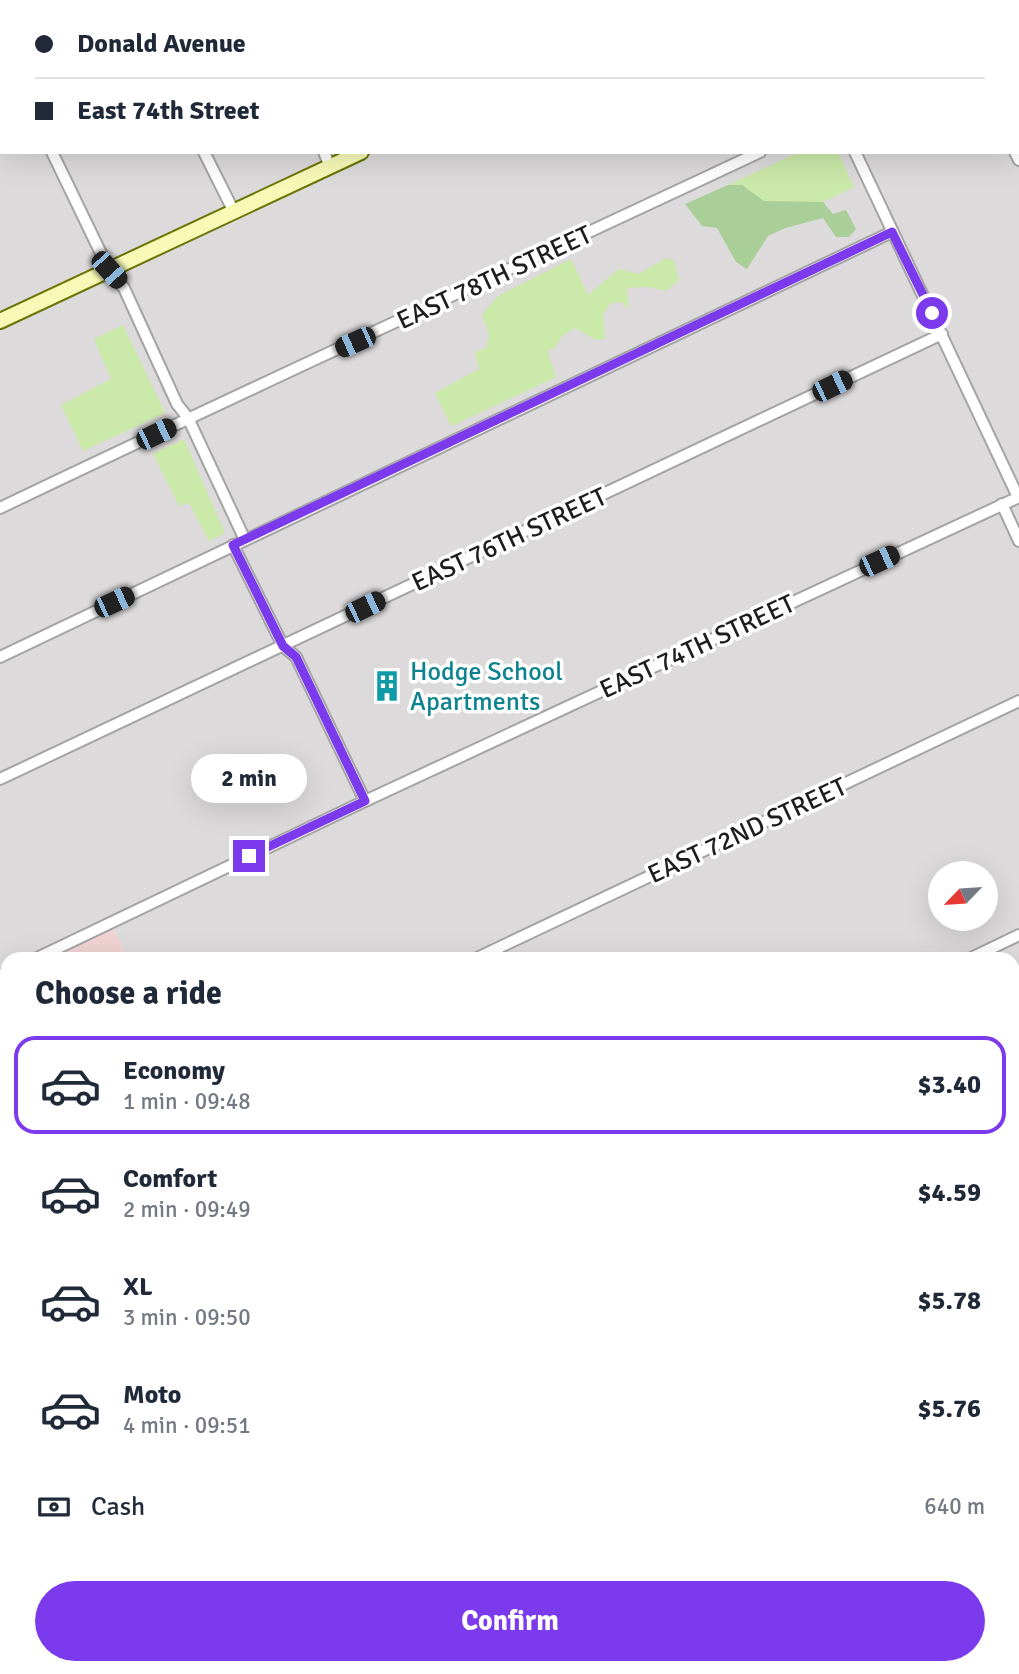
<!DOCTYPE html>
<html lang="en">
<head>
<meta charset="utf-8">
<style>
  body { margin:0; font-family:Signika,sans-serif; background:#f2f2f3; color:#1f2937; height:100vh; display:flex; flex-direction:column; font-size:26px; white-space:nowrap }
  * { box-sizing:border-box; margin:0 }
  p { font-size:23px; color:#747a83 }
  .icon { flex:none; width:38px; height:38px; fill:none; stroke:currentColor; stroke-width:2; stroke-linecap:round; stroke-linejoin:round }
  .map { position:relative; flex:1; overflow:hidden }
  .side { position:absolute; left:0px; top:952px; width:1020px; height:723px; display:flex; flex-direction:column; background:#fff; border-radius:21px 21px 0 0; box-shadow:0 7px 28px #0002 }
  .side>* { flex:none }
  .guide { position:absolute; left:0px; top:0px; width:1020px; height:154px; box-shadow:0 7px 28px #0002; display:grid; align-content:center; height:154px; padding:0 35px; background:#fff }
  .needle { width:46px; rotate:245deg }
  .controls { position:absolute; left:928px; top:861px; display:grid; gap:14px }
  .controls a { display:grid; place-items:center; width:70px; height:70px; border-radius:50%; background:#fff; box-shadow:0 7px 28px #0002; font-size:35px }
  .end { position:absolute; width:32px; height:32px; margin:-16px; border:9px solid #7c3aed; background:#fff; box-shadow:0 0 0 4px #fff }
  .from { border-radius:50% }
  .bubble { position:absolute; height:49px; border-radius:24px; background:#fff; box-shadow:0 7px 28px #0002; font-size:23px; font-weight:800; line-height:49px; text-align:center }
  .car { position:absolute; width:21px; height:42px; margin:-21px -10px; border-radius:9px; box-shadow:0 0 5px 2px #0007; background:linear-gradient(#222 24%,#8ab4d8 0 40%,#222 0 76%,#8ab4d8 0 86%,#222 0) }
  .guide b { display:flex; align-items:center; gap:24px; height:66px; font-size:26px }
  .guide b+b { border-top:2px solid #e0e1e3 }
  .guide i { width:18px; height:18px; background:#1f2937 }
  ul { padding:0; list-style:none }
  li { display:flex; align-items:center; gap:21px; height:98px; margin:0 14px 10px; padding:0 21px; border:4px solid transparent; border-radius:21px }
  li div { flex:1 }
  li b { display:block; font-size:26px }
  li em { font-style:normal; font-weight:800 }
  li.on { border-color:#7c3aed }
  li>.icon { width:63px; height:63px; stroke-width:1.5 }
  h2 { padding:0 35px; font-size:32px; line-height:84px }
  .pay { display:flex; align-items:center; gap:18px; height:77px; padding:0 35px; font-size:26px }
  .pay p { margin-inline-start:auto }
  .action { display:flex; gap:14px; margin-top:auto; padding:14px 35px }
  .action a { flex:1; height:80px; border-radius:42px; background:#7c3aed; color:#fff; font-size:28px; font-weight:800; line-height:80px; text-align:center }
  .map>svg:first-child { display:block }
  .residential { fill:#dcdada; fill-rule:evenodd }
  .commercial { fill:#f0d3d2 }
  .industrial { fill:#e8d5e5 }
  .grass { fill:#cbe9a9 }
  .forest { fill:#aace98 }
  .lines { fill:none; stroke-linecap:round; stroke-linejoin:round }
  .minor-casing { stroke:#a4a4a4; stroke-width:14 }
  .secondary-casing { stroke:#6b7405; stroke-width:18 }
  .minor { stroke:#fff; stroke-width:10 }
  .secondary { stroke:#f8f9b7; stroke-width:14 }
  .route { stroke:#7c3aed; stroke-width:9 }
  .labels { text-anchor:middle; stroke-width:7; stroke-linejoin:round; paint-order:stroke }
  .street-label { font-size:26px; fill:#1d1d1d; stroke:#fff }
  .culture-label { font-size:26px; fill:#0d838f; stroke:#fff; text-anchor:start }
</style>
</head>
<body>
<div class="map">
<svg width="1019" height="1674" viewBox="0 0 1019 1674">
  <rect width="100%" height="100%" fill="#efeae3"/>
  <g class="residential">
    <path d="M0 0H1019V1664L1012 1674H983L974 1668H1013V959H128L111 923 35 959H7V972L0 976ZM2 2H1018V152H2ZM940 873H985V919H940Z"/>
    <polygon points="467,1668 581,1668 584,1674 470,1674"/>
  </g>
  <g class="commercial">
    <polygon points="111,923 128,959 35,959"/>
    <polygon points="7,972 7,1374 0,1358 0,976"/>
    <polygon points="581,1668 974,1668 983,1674 584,1674"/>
  </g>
  <polygon class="industrial" points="0,1358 7,1374 7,1668 467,1668 470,1674 0,1674"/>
  <g class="grass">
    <polygon points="799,152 838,152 854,187 823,202 763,201 742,185 728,185"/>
    <polygon points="666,258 674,261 679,280 666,291 647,287 627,288 629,310 622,302 611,303 603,314 605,339 596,340 575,328 562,336 555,348 547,350 556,377 451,426 435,393 479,369 475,352 487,347 489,333 482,315 498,296 571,259 588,295 619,269 639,274"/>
    <polygon points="123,325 165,413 83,451 61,405 111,379 94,339"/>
    <polygon points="184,439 225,533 209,541 189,503 179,506 153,454"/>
  </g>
  <polygon class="forest" points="728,185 742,185 764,201 823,202 833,214 846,210 856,229 849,237 836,237 823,218 785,228 768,236 747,269 736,262 717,228 702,226 685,204"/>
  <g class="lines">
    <defs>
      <g id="minor">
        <polyline points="129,0 130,2"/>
        <polyline points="251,0 252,2"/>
        <polyline points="364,0 365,2"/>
        <polyline points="522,0 523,2"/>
        <polyline points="783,0 784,2"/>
        <polyline points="945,0 945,2"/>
        <polyline points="0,46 2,49"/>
        <polyline points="52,152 109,270 124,288 177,404 188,418 245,540"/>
        <polyline points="204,152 234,212"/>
        <polyline points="324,152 330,167"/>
        <polyline points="855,152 1018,497"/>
        <polyline points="1015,152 1019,160"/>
        <polyline points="1002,504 1019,541"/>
        <path d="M0 508C252 387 507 271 760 152"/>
        <polyline points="233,545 283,646 296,657 365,801"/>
        <polyline points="0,657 892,232"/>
        <polyline points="0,779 942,334"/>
        <polyline points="35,959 365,801 1019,497"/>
        <polyline points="475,959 1019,701"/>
        <polyline points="969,959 1019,935"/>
        <polyline points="0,976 7,972"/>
        <polyline points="1013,1054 1019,1046"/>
        <polyline points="1013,1366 1019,1358"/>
        <polyline points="0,1550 7,1546"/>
        <polyline points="370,1674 383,1668"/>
        <polyline points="811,1674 813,1668"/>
        <polyline points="1012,1674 1019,1664"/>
      </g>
      <g id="secondary">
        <polyline points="678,2 682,0"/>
        <polyline points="0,321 361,152"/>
        <polyline points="0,1146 7,1151"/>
        <polyline points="0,1263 7,1259"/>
        <polyline points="773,1668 782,1674"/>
      </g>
    </defs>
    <use href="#minor" class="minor-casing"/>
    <use href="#secondary" class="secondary-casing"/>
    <use href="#minor" class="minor"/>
    <use href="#secondary" class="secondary"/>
  </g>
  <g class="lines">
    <polyline class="route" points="249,856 365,801 296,657 283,646 233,545 892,232 932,313"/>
  </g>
  <defs>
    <symbol id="building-bare" viewBox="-9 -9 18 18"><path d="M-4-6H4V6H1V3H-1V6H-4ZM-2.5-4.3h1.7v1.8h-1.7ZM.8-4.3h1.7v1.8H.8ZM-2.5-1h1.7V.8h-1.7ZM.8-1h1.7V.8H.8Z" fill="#0f9aa8" stroke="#fff" stroke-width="2.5" paint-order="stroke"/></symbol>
  </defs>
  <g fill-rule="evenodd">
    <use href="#building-bare" x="365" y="664" width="44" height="44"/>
  </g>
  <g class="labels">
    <g class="street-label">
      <text transform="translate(494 277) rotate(-25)" y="9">EAST 78TH STREET</text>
      <text transform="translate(509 539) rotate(-25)" y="9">EAST 76TH STREET</text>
      <text transform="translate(697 646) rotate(-25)" y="9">EAST 74TH STREET</text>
      <text transform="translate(747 830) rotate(-25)" y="9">EAST 72ND STREET</text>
    </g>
    <g class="culture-label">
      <text x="410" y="680">Hodge School<tspan x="410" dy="30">Apartments</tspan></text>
    </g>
  </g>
</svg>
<div class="controls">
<a><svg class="needle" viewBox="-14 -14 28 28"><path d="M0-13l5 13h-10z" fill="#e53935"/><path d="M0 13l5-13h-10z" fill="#747a83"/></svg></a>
</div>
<i class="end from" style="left:932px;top:313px"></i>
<i class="end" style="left:249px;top:856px"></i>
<div class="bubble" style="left:191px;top:754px;width:116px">2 min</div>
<i class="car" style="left:109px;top:270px;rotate:138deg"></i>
<i class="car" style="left:355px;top:342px;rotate:246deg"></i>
<i class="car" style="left:832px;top:386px;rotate:64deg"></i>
<i class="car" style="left:156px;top:434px;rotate:64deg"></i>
<i class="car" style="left:879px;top:561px;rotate:65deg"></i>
<i class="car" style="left:114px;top:602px;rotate:65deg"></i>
<i class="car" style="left:365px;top:607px;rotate:64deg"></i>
<div class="guide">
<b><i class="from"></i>Donald Avenue</b>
<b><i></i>East 74th Street</b>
</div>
<section class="side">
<h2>Choose a ride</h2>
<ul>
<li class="on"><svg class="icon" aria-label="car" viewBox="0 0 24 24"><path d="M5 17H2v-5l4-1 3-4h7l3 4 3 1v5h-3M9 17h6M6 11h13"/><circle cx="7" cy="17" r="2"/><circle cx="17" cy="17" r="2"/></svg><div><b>Economy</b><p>1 min · 09:48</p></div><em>$3.40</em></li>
<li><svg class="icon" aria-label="car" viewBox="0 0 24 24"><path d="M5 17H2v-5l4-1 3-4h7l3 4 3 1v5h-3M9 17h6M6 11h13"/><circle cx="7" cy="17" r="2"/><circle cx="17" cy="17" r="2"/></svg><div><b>Comfort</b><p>2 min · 09:49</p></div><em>$4.59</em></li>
<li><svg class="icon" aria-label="car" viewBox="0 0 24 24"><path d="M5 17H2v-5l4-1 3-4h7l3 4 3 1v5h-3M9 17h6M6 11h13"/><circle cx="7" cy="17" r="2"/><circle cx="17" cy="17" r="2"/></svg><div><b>XL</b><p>3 min · 09:50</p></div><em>$5.78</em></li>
<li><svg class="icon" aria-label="car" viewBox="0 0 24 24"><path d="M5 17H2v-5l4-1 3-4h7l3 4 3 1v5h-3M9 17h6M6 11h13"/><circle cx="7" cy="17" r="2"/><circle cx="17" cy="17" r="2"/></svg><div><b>Moto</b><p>4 min · 09:51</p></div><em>$5.76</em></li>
</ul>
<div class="pay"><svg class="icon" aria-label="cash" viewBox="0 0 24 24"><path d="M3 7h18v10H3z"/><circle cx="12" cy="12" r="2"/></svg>Cash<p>640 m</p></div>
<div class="action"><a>Confirm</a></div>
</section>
</div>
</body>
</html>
